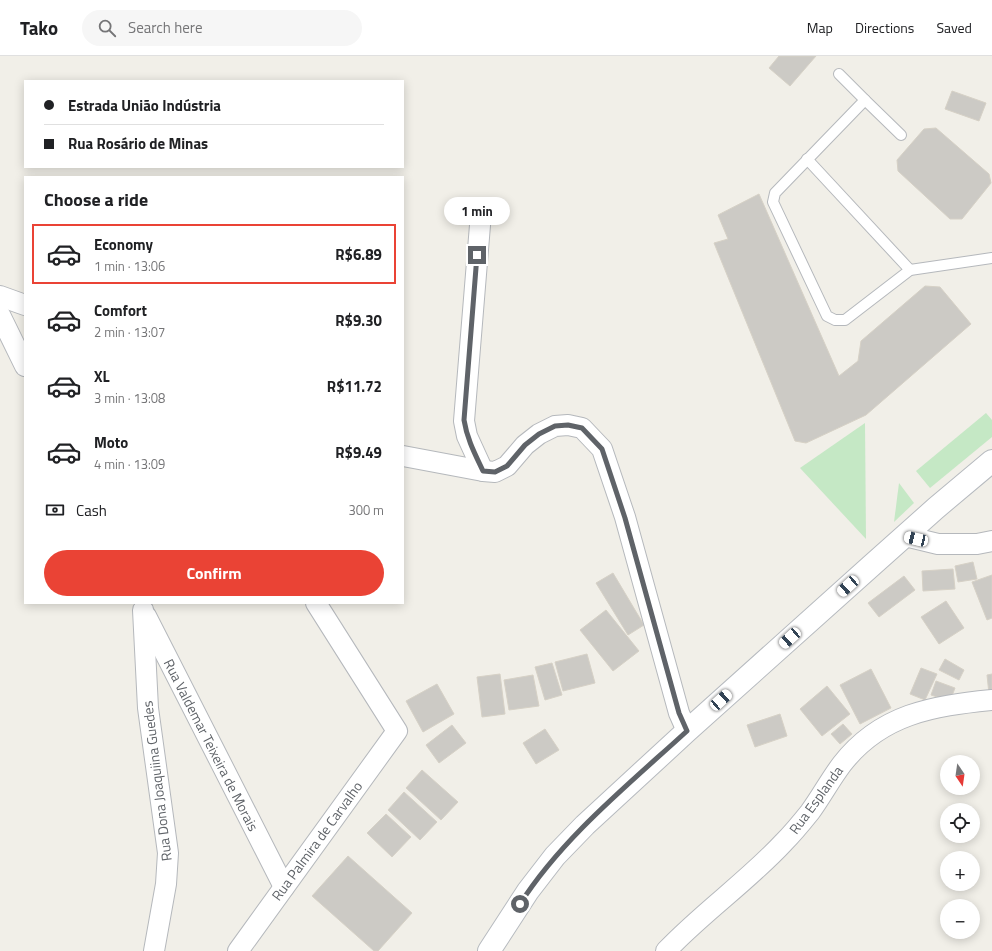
<!DOCTYPE html>
<html lang="en">
<head>
<meta charset="utf-8">
<style>
  body { margin:0; font-family:"Titillium Web",sans-serif; background:#f6f6f6; color:#202124; height:100vh; display:flex; flex-direction:column; font-size:15px; white-space:nowrap }
  * { box-sizing:border-box; margin:0 }
  p { font-size:13px; color:#757577 }
  .icon { flex:none; width:22px; height:22px; fill:none; stroke:currentColor; stroke-width:2; stroke-linecap:round; stroke-linejoin:round }
  .map { position:relative; flex:1; overflow:hidden }
  .drawer { position:absolute; left:24px; top:120px; width:380px; height:428px; display:flex; flex-direction:column; background:#fff; border-radius:0px; box-shadow:0 2px 10px #0003 }
  .drawer>* { flex:none }
  .hud { position:absolute; left:24px; top:24px; width:380px; height:88px; border-radius:0px; box-shadow:0 2px 10px #0003; display:grid; align-content:center; height:88px; padding:0 20px; background:#fff }
  .needle { width:26px; rotate:167deg }
  .buttons { position:absolute; left:940px; top:699px; display:grid; gap:8px }
  .buttons a { display:grid; place-items:center; width:40px; height:40px; border-radius:50%; background:#fff; box-shadow:0 2px 10px #0003; font-size:20px }
  .end { position:absolute; width:18px; height:18px; margin:-9px; border:5px solid #5f6368; background:#fff; box-shadow:0 0 0 2px #fff }
  .from { border-radius:50% }
  .bubble { position:absolute; height:28px; border-radius:14px; background:#fff; box-shadow:0 2px 10px #0003; font-size:13px; font-weight:700; line-height:28px; text-align:center }
  .car { position:absolute; width:12px; height:24px; margin:-12px -6px; border-radius:5px; box-shadow:0 0 3px 1px #0007; background:linear-gradient(#fff 24%,#345 0 40%,#fff 0 76%,#345 0 86%,#fff 0) }
  .hud b { display:flex; align-items:center; gap:14px; height:38px; font-size:15px }
  .hud b+b { border-top:1px solid #e0e0e0 }
  .hud i { width:10px; height:10px; background:#202124 }
  ul { padding:0; list-style:none }
  li { display:flex; align-items:center; gap:12px; height:60px; margin:0 8px 6px; padding:0 12px; border:2px solid transparent; border-radius:0px }
  li div { flex:1 }
  li b { display:block; font-size:15px }
  li em { font-style:normal; font-weight:700 }
  li.selected { border-color:#ea4335 }
  li>.icon { width:36px; height:36px; stroke-width:1.5 }
  h2 { padding:0 20px; font-size:18px; line-height:48px }
  .pay { display:flex; align-items:center; gap:10px; height:44px; padding:0 20px; font-size:15px }
  .pay p { margin-inline-start:auto }
  .primary-button { display:flex; gap:8px; margin-top:auto; padding:8px 20px }
  .primary-button a { flex:1; height:46px; border-radius:24px; background:#ea4335; color:#fff; font-size:16px; font-weight:700; line-height:46px; text-align:center }
  header { display:flex; align-items:center; gap:24px; box-sizing:border-box; height:56px; padding:0 20px; background:#fff; border-bottom:1px solid #e0e0e0 }
  header strong { font-size:19px }
  nav { display:flex; gap:22px; margin-inline-start:auto; font-size:14px }
  .search { width:280px; height:36px; background:#f6f6f6; display:flex; align-items:center; gap:10px; box-sizing:border-box; padding:0 14px; border-radius:22px; color:#757577; font-size:15px }
  .map>svg:first-child { display:block }
  .green { fill:#c5e8c5 }
  .building { fill:#cccac5; stroke:#d6d1c6 }
  .lines { fill:none; stroke-linecap:round; stroke-linejoin:round }
  .lane-casing { stroke:#b5b8bc; stroke-width:12 }
  .street-casing { stroke:#b5b8bc; stroke-width:22 }
  .secondary-casing { stroke:#b6babf; stroke-width:24 }
  .lane { stroke:#fff; stroke-width:10 }
  .street { stroke:#fff; stroke-width:20 }
  .secondary { stroke:#fff; stroke-width:22 }
  .route { stroke:#5f6368; stroke-width:5 }
  .labels { text-anchor:middle; stroke-width:3; stroke-linejoin:round; paint-order:stroke }
  .street-label { font-size:14px; fill:#5f6368; stroke:#fff }
</style>
</head>
<body>
<header>
<strong>Tako</strong>
<div class="search"><svg class="icon" aria-label="search" viewBox="0 0 24 24"><circle cx="10" cy="10" r="6"/><path d="M15 15l6 6"/></svg>Search here</div>
<nav><a>Map</a><a>Directions</a><a>Saved</a></nav>
</header>
<div class="map">
<svg width="992" height="895" viewBox="0 0 992 895">
  <rect width="100%" height="100%" fill="#f1efe8"/>
  <g class="green">
    <polygon points="986,357 992,364 992,381 930,432 916,415"/>
    <polygon points="865,367 866,483 800,412"/>
    <polygon points="899,427 914,447 894,466"/>
  </g>
  <g class="building">
    <polygon points="779,0 816,0 790,30 769,12"/>
    <polygon points="952,35 986,47 979,65 945,53"/>
    <polygon points="936,72 989,118 991,127 962,163 950,163 898,115 897,104 924,73"/>
    <polygon points="759,138 839,320 858,305 861,285 925,230 940,231 971,268 866,359 806,387 795,385 714,187 728,183 718,159"/>
    <polygon points="973,506 977,523 958,526 955,510"/>
    <polygon points="953,513 955,533 923,535 922,515"/>
    <polygon points="613,517 644,569 628,579 596,527"/>
    <polygon points="992,519 992,562 987,564 972,526"/>
    <polygon points="904,520 915,534 879,561 868,547"/>
    <polygon points="946,545 964,572 939,588 921,561"/>
    <polygon points="606,554 639,595 613,615 580,574"/>
    <polygon points="587,598 595,627 563,635 555,606"/>
    <polygon points="945,603 964,614 959,624 939,614"/>
    <polygon points="552,607 562,639 545,644 535,611"/>
    <polygon points="921,612 937,618 925,644 910,638"/>
    <polygon points="871,613 891,652 860,668 840,629"/>
    <polygon points="500,618 505,658 482,661 477,621"/>
    <polygon points="992,618 992,638 989,638 987,619"/>
    <polygon points="533,619 539,650 509,654 504,624"/>
    <polygon points="936,625 955,632 950,645 931,639"/>
    <polygon points="437,628 454,658 423,676 406,645"/>
    <polygon points="827,630 850,658 822,680 800,653"/>
    <polygon points="780,658 787,680 755,691 747,669"/>
    <polygon points="843,668 852,678 840,688 831,678"/>
    <polygon points="452,669 466,687 439,707 426,689"/>
    <polygon points="545,673 559,694 536,708 523,687"/>
    <polygon points="422,714 458,746 441,764 406,732"/>
    <polygon points="404,736 437,766 420,784 388,754"/>
    <polygon points="386,758 411,781 392,801 367,777"/>
    <polygon points="348,800 412,857 378,895 374,895 312,840"/>
  </g>
  <g class="lines">
    <defs>
      <g id="lane">
        <polyline points="839,18 865,44 775,137 773,146 827,260 835,264 845,264 910,214 992,202"/>
        <polyline points="865,44 901,79"/>
        <polyline points="807,103 910,214"/>
      </g>
      <g id="street">
        <polyline points="481,157 464,365 467,380 483,415"/>
        <polyline points="0,240 25,249"/>
        <polyline points="0,259 25,310"/>
        <polyline points="403,400 483,415 495,416 507,410 525,389 539,378 555,370 568,369 582,372 602,393 625,461 679,657 687,675"/>
        <polyline points="905,480 938,488 977,488 992,485"/>
        <polyline points="143,554 148,652 168,797 166,828 154,895"/>
        <polyline points="146,560 284,831"/>
        <polyline points="238,895 397,675 316,547"/>
        <path d="M666 895C703 856 748 825 784 786 793 777 802 766 810 756 821 741 830 724 842 708 881 658 932 650 992 644"/>
      </g>
      <polyline id="secondary" points="489,895 528,835 555,800 585,769 687,675 871,510 936,452 992,405"/>
    </defs>
    <use href="#lane" class="lane-casing"/>
    <use href="#street" class="street-casing"/>
    <use href="#secondary" class="secondary-casing"/>
    <use href="#lane" class="lane"/>
    <use href="#street" class="street"/>
    <use href="#secondary" class="secondary"/>
  </g>
  <g class="lines">
    <path class="route" d="M477 199 464 364C467 383 475 398 483 415L495 416 507 410 525 389 539 378 555 370 568 369 582 372 602 393 625 462 679 657 687 675C629 728 562 782 520 848"/>
  </g>
  <g class="labels">
    <g class="street-label">
      <text transform="translate(211 689) rotate(63)" y="5">Rua Valdemar Teixeira de Morais</text>
      <text transform="translate(157 725) rotate(-97)" y="5">Rua Dona Joaquiina Guedes</text>
      <text transform="translate(816 744) rotate(-54)" y="5">Rua Esplanda</text>
      <text transform="translate(317 785) rotate(-54)" y="5">Rua Palmira de Carvalho</text>
    </g>
  </g>
</svg>
<div class="buttons">
<a><svg class="needle" viewBox="-14 -14 28 28"><path d="M0-13l5 13h-10z" fill="#e53935"/><path d="M0 13l5-13h-10z" fill="#757577"/></svg></a>
<a><svg class="icon" aria-label="locate" viewBox="0 0 24 24"><circle cx="12" cy="12" r="6"/><path d="M12 2v4M12 18v4M2 12h4M18 12h4"/></svg></a>
<a>+</a>
<a>−</a>
</div>
<i class="end from" style="left:520px;top:848px"></i>
<i class="end" style="left:477px;top:199px"></i>
<div class="bubble" style="left:444px;top:141px;width:66px">1 min</div>
<i class="car" style="left:916px;top:483px;rotate:283deg"></i>
<i class="car" style="left:848px;top:530px;rotate:228deg"></i>
<i class="car" style="left:790px;top:582px;rotate:228deg"></i>
<i class="car" style="left:721px;top:644px;rotate:48deg"></i>
<div class="hud">
<b><i class="from"></i>Estrada União Indústria</b>
<b><i></i>Rua Rosário de Minas</b>
</div>
<section class="drawer">
<h2>Choose a ride</h2>
<ul>
<li class="selected"><svg class="icon" aria-label="car" viewBox="0 0 24 24"><path d="M5 17H2v-5l4-1 3-4h7l3 4 3 1v5h-3M9 17h6M6 11h13"/><circle cx="7" cy="17" r="2"/><circle cx="17" cy="17" r="2"/></svg><div><b>Economy</b><p>1 min · 13:06</p></div><em>R$6.89</em></li>
<li><svg class="icon" aria-label="car" viewBox="0 0 24 24"><path d="M5 17H2v-5l4-1 3-4h7l3 4 3 1v5h-3M9 17h6M6 11h13"/><circle cx="7" cy="17" r="2"/><circle cx="17" cy="17" r="2"/></svg><div><b>Comfort</b><p>2 min · 13:07</p></div><em>R$9.30</em></li>
<li><svg class="icon" aria-label="car" viewBox="0 0 24 24"><path d="M5 17H2v-5l4-1 3-4h7l3 4 3 1v5h-3M9 17h6M6 11h13"/><circle cx="7" cy="17" r="2"/><circle cx="17" cy="17" r="2"/></svg><div><b>XL</b><p>3 min · 13:08</p></div><em>R$11.72</em></li>
<li><svg class="icon" aria-label="car" viewBox="0 0 24 24"><path d="M5 17H2v-5l4-1 3-4h7l3 4 3 1v5h-3M9 17h6M6 11h13"/><circle cx="7" cy="17" r="2"/><circle cx="17" cy="17" r="2"/></svg><div><b>Moto</b><p>4 min · 13:09</p></div><em>R$9.49</em></li>
</ul>
<div class="pay"><svg class="icon" aria-label="cash" viewBox="0 0 24 24"><path d="M3 7h18v10H3z"/><circle cx="12" cy="12" r="2"/></svg>Cash<p>300 m</p></div>
<div class="primary-button"><a>Confirm</a></div>
</section>
</div>
</body>
</html>
